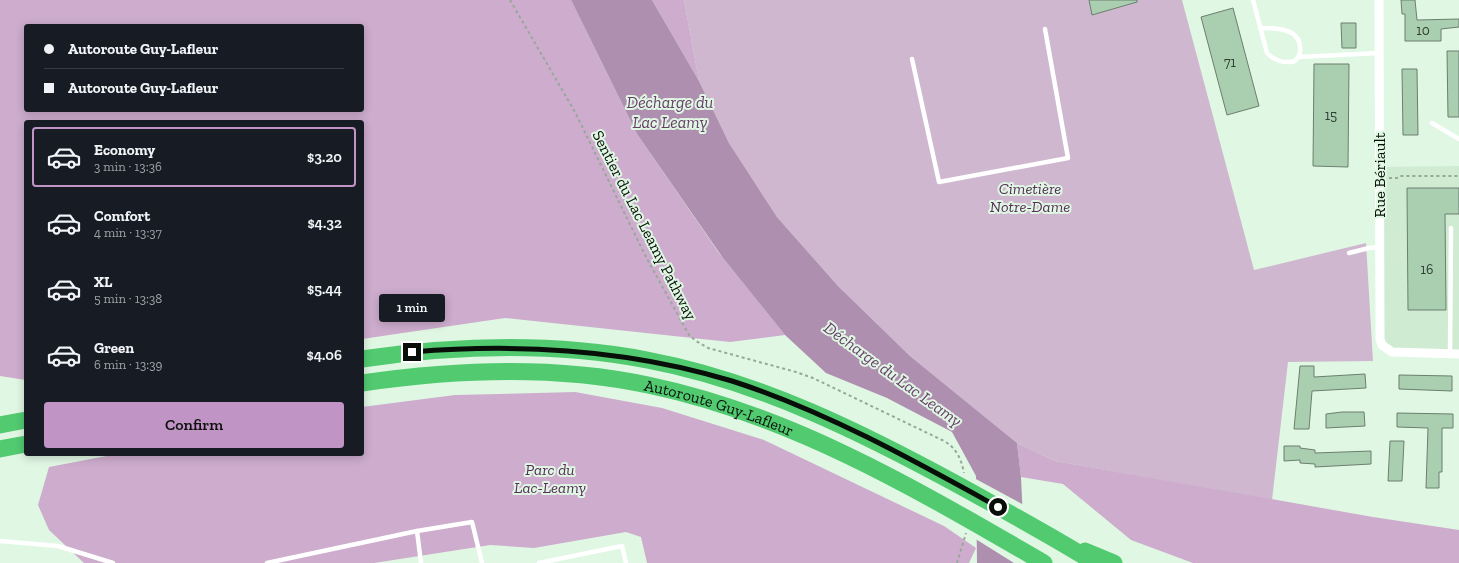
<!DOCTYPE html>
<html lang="en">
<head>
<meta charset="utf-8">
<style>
  body { margin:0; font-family:"Zilla Slab",serif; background:#20242c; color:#f1f3f6; height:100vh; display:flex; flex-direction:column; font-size:15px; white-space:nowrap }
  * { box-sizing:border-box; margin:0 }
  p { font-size:13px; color:#9ea1a6 }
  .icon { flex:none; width:22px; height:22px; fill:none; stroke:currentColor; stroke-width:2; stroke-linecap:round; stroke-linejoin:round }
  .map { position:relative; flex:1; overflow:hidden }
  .drawer { position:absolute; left:24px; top:120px; width:340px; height:336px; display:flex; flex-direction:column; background:#171b24; border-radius:4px; box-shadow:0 2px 10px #0003 }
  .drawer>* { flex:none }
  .guide { position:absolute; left:24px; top:24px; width:340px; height:88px; border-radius:4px; box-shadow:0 2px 10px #0003; display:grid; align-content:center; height:88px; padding:0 20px; background:#171b24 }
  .end { position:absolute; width:18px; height:18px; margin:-9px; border:5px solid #080f09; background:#fff; box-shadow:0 0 0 2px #fff }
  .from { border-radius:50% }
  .bubble { position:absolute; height:28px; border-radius:4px; background:#171b24; box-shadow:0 2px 10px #0003; font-size:13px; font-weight:600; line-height:28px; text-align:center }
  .guide b { display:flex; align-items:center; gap:14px; height:38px; font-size:15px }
  .guide b+b { border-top:1px solid #363941 }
  .guide i { width:10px; height:10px; background:#f1f3f6 }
  ul { padding:7px 0 0; list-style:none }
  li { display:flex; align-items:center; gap:12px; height:60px; margin:0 8px 6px; padding:0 12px; border:2px solid transparent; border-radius:4px }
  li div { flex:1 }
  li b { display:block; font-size:15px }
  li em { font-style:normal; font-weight:600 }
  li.on { border-color:#c095c6 }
  li>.icon { width:36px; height:36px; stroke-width:1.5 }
  .action { display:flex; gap:8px; margin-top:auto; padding:8px 20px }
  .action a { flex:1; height:46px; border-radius:4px; background:#c095c6; color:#111; font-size:16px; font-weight:600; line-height:46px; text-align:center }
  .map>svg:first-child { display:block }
  .built { fill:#cfecd3 }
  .green { fill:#cfb7cf }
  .forest { fill:#cdaccd; fill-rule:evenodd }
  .water { fill:#af8fb0 }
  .pier { fill:#e0f7e3 }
  .building { fill:#aacfb0; stroke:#6b7f6e }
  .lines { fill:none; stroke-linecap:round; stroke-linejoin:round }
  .path { stroke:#97a899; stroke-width:2; stroke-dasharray:3 3; stroke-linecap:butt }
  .service { stroke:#fff; stroke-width:4.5 }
  .minor { stroke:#fff; stroke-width:9 }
  .motorway { stroke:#51ca70; stroke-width:17 }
  .route { stroke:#080f09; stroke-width:5 }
  .labels { text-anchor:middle; stroke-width:4; stroke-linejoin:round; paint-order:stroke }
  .number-label { font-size:14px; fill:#303f33 }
  .street-label { font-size:16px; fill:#080f09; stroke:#e0f7e3 }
  .park-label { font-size:16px; font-style:italic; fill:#572d59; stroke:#e0f7e3 }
  .water-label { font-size:17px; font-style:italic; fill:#683d6a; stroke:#e0f7e3 }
</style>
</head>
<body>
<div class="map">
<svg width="1459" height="563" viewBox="0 0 1459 563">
  <rect width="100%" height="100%" fill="#e0f7e3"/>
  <polygon class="built" points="1459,166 1459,354 1397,353 1382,345 1379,167"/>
  <polygon class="green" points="684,0 1182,0 1254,270 1366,243 1373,361 1288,362 1272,500 1055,461 1017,443 910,356 838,286 777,217 729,143 699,81"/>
  <g class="forest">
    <path d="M0 0H571L637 134 719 253 785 335 730 342 505 318 362 339V122H26V380L0 376ZM26 26H362V110H26Z"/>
    <polygon points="652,0 684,0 699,81"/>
    <polygon points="575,392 662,408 764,440 944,526 976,548 969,563 647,563 641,537 626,532 534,548 490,545 374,563 84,563 49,530 38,505 49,467 117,454 362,454 362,407 455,395"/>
    <polygon points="1017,443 1055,461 1373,517 1459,530 1459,563 1193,563 1131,540 1063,484 1021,477"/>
  </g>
  <polygon class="water" points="571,0 652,0 699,81 729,143 777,217 838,286 910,356 1017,443 1021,477 1025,563 977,563 976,476 952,432 887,398 826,373 785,335 723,258 637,134"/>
  <polygon class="pier" points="974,478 1024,505 1027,563 1014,563 974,538"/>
  <g class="building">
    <polygon points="1089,0 1137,0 1137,2 1092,15"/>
    <polygon points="1401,0 1415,0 1417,20 1459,19 1459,27 1441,29 1441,41 1405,41 1405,14 1402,14"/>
    <polygon points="1233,8 1259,106 1227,115 1201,17"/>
    <polygon points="1341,23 1356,23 1356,48 1342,48"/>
    <polygon points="1447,51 1459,51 1459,117 1448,117"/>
    <polygon points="1314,64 1349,64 1348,167 1313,166"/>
    <polygon points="1402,69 1417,69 1418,135 1403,135"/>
    <polygon points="1407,188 1459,188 1459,214 1445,214 1446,310 1408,310"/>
    <polygon points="1300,366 1314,366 1314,377 1365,374 1366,388 1312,391 1309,429 1294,429"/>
    <polygon points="1399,375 1452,376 1452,391 1399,389"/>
    <polygon points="1342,412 1364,412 1365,426 1326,428 1326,414"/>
    <polygon points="1397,413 1453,414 1453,428 1442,428 1442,472 1439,472 1439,488 1426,488 1428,428 1397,427"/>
    <polygon points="1390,441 1404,441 1402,481 1388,481"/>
    <polygon points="1284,446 1300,446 1300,448 1315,450 1315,453 1371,451 1371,464 1315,467 1315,464 1300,463 1300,460 1284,461"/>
  </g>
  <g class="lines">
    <g class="path">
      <path d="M510 0 575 112 646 257 689 335 696 341 708 348 796 372 813 378 942 440C956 447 961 458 964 473"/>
      <polyline points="1389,178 1397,178 1400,176 1459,176"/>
      <polyline points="957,563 966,533"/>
    </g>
    <g class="service">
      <path d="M1253 0 1267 53C1275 61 1284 64 1295 61 1299 57 1301 52 1300 46 1298 28 1275 28 1260 28"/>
      <polyline points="1299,57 1379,53"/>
      <polyline points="912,59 939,182 1068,158 1045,29"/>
      <polyline points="1432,123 1459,139"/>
      <polyline points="1349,253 1369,248 1379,247"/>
      <polyline points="1450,354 1451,228"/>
      <polyline points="417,531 421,563"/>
      <polyline points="0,541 58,546 113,563"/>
      <polyline points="267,563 417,531 472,522 482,563"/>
      <polyline points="539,563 622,546 626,563"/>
    </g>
    <polyline class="minor" points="1379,0 1380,339 1382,345 1392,352 1459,354"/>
    <g class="motorway">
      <path d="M362 359C457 345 553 342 647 360 759 381 863 433 962 487 1007 512 1052 536 1095 563"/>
      <path id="s1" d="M362 383C457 369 554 365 648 385 792 415 918 490 1044 563"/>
      <polyline points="0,425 26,420"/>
      <polyline points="0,449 26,444"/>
      <polyline points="1085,551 1114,563"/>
    </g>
  </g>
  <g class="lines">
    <path class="route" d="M412 352C521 343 627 349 732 381 825 411 913 460 998 507"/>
  </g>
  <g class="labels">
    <g class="number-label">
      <text x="1423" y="35">10</text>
      <text x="1230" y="67">71</text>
      <text x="1331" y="120">15</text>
      <text x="1427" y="274">16</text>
    </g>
    <g class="street-label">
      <text transform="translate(1379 175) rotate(-90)" y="6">Rue Bériault</text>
      <text transform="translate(645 225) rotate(63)" y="6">Sentier du Lac Leamy Pathway</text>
      <text dy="6" stroke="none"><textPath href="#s1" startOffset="362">Autoroute Guy-Lafleur</textPath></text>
    </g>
    <g class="park-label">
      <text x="1030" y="194">Cimetière<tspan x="1030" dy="18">Notre-Dame</tspan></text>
      <text x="550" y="475">Parc du<tspan x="550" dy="18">Lac-Leamy</tspan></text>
    </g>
    <g class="water-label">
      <text x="670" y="108">Décharge du<tspan x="670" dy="20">Lac Leamy</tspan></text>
      <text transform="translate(893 374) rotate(36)" y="6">Décharge du Lac Leamy</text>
    </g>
  </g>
</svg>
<i class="end from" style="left:998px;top:507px"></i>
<i class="end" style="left:412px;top:352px"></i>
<div class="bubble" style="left:379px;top:294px;width:66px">1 min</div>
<div class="guide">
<b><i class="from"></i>Autoroute Guy-Lafleur</b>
<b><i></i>Autoroute Guy-Lafleur</b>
</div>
<section class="drawer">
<ul>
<li class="on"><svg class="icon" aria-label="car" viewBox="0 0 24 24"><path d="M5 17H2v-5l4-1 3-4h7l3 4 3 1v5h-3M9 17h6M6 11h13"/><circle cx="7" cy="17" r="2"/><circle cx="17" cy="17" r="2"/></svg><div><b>Economy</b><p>3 min · 13:36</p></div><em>$3.20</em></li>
<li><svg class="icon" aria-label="car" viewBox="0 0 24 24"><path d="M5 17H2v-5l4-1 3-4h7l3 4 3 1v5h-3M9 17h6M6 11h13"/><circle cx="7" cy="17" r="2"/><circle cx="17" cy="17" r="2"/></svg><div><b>Comfort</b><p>4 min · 13:37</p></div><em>$4.32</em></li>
<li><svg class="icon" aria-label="car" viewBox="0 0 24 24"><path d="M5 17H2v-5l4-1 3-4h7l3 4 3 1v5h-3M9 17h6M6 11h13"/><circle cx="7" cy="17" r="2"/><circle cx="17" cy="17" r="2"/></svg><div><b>XL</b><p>5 min · 13:38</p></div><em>$5.44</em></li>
<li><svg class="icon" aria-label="car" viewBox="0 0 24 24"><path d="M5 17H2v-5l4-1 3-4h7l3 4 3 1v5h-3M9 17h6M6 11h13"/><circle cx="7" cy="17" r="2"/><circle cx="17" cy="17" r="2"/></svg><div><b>Green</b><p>6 min · 13:39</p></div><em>$4.06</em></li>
</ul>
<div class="action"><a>Confirm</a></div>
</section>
</div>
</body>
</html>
